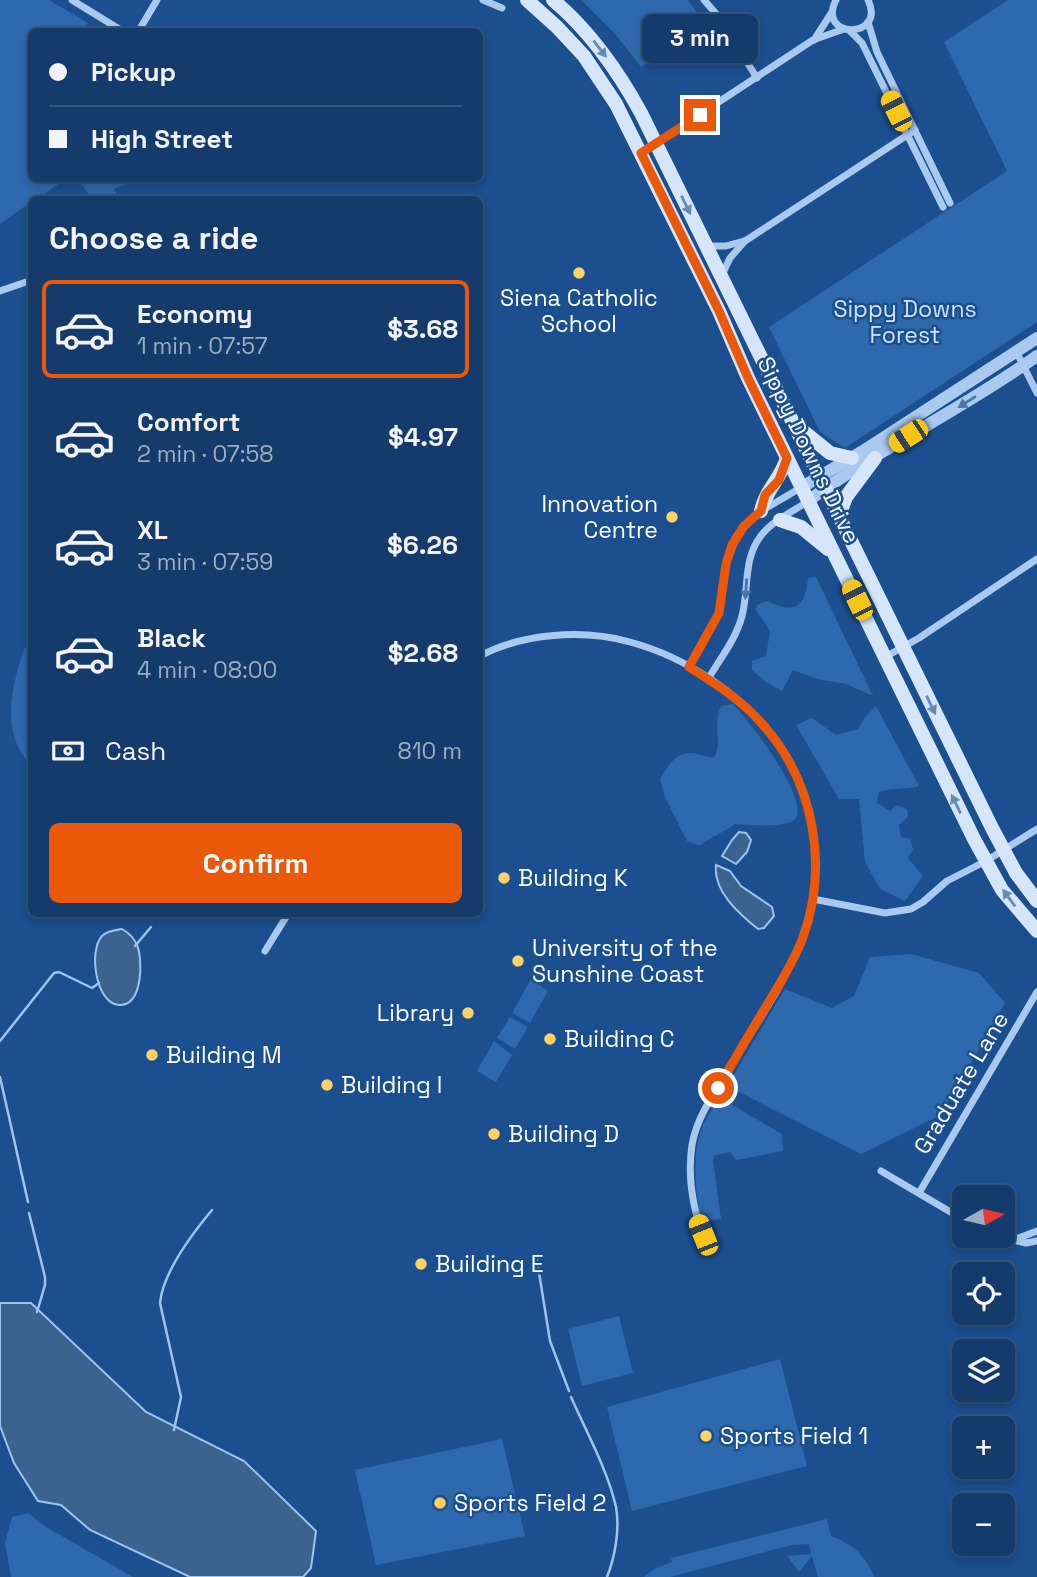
<!DOCTYPE html>
<html lang="en">
<head>
<meta charset="utf-8">
<style>
  body { margin:0; font-family:"Space Grotesk",sans-serif; background:#214673; color:#f1f3f6; height:100vh; display:flex; flex-direction:column; font-size:26px; white-space:nowrap }
  * { box-sizing:border-box; margin:0 }
  p { font-size:23px; color:#9dadc1 }
  .icon { flex:none; width:38px; height:38px; fill:none; stroke:currentColor; stroke-width:2; stroke-linecap:round; stroke-linejoin:round }
  .map { position:relative; flex:1; overflow:hidden }
  .panel { position:absolute; left:28px; top:196px; width:455px; height:721px; display:flex; flex-direction:column; background:#143b6b; border-radius:10px; box-shadow:0 4px 10px #0003,0 0 0 2px #33557e }
  .panel>* { flex:none }
  .guide { position:absolute; left:28px; top:28px; width:455px; height:154px; border-radius:10px; box-shadow:0 4px 10px #0003,0 0 0 2px #33557e; display:grid; align-content:center; height:154px; padding:0 21px; background:#143b6b }
  .needle { width:46px; rotate:82deg }
  .tools { position:absolute; left:952px; top:1185px; display:grid; gap:14px }
  .tools a { display:grid; place-items:center; width:63px; height:63px; border-radius:10px; background:#143b6b; box-shadow:0 4px 10px #0003,0 0 0 2px #33557e; font-size:35px }
  .end { position:absolute; width:32px; height:32px; margin:-16px; border:9px solid #ea580c; background:#fff; box-shadow:0 0 0 4px #fff }
  .from { border-radius:50% }
  .bubble { position:absolute; height:49px; border-radius:10px; background:#143b6b; box-shadow:0 4px 10px #0003,0 0 0 2px #33557e; font-size:23px; font-weight:700; line-height:49px; text-align:center }
  .car { position:absolute; width:21px; height:42px; margin:-21px -10px; border-radius:9px; box-shadow:0 0 5px 2px #0007; background:linear-gradient(#f5c518 24%,#345 0 40%,#f5c518 0 76%,#345 0 86%,#f5c518 0) }
  .guide b { display:flex; align-items:center; gap:24px; height:66px; font-size:26px }
  .guide b+b { border-top:2px solid #33557e }
  .guide i { width:18px; height:18px; background:#f1f3f6 }
  ul { padding:0; list-style:none }
  li { display:flex; align-items:center; gap:21px; height:98px; margin:0 14px 10px; padding:0 7px; border:4px solid transparent; border-radius:10px }
  li div { flex:1 }
  li b { display:block; font-size:26px }
  li em { font-style:normal; font-weight:700 }
  li.active { border-color:#ea580c }
  li>.icon { width:63px; height:63px; stroke-width:1.5 }
  h2 { padding:0 21px; font-size:32px; line-height:84px }
  .pay { display:flex; align-items:center; gap:18px; height:77px; padding:0 21px; font-size:26px }
  .pay p { margin-inline-start:auto }
  .cta { display:flex; gap:14px; margin-top:auto; padding:14px 21px }
  .cta a { flex:1; height:80px; border-radius:10px; background:#ea580c; color:#fff; font-size:28px; font-weight:700; line-height:80px; text-align:center }
  .map>svg:first-child { display:block }
  .green { fill:#2e69ad }
  .water { fill:#3c6290; stroke:#9cc4f0; stroke-width:2 }
  .lines { fill:none; stroke-linecap:round; stroke-linejoin:round }
  .stream { stroke:#9cc4f0; stroke-width:2.5 }
  .minor { stroke:#a9c9ee; stroke-width:7 }
  .tertiary { stroke:#a9c9ee; stroke-width:12 }
  .secondary { stroke:#d6e6fa; stroke-width:14 }
  .oneway { fill:#668bba }
  .oneway2 { fill:#4674ac }
  .route { stroke:#ea580c; stroke-width:9 }
  .poi-dot { fill:#ffd166; stroke:#1b4f8f; stroke-width:2.5 }
  .labels { text-anchor:middle; stroke-width:5; stroke-linejoin:round; paint-order:stroke }
  .poi-label { font-size:23px; fill:#fff; stroke:#1b4f8f; text-anchor:start }
  .park-label { font-size:23px; fill:#cfe3fa; stroke:#1b4f8f }
  .street-label { font-size:23px; fill:#fff; stroke:#1b4f8f }
</style>
</head>
<body>
<div class="map">
<svg width="1037" height="1577" viewBox="0 0 1037 1577">
  <rect width="100%" height="100%" fill="#1b4f8f"/>
  <g class="green">
    <polygon points="0,0 49,0 88,23 85,31 32,32 32,178 66,179 36,199 32,200 31,202 0,224"/>
    <polygon points="581,0 688,0 706,25 641,67 616,35"/>
    <polygon points="1008,0 1037,0 1037,322 845,448 820,432 769,327 1007,171 944,42"/>
    <polygon points="78,179 108,179 112,184 125,179 140,179 114,189 120,200 92,199"/>
    <path d="M816 577 873 696 846 684 817 679 793 670 782 691 766 682 752 670V661L766 656 770 631 756 610 757 605 767 601C794 614 805 609 808 578Z"/>
    <path d="M31 645V766C0 732 11 689 24 649Z"/>
    <path d="M733 704C747 718 814 803 794 820 785 828 747 825 735 824 724 833 711 836 700 846L687 841 665 797 660 779C667 767 675 753 691 753 699 753 705 758 714 757 723 744 712 726 721 706Z"/>
    <path d="M876 706 919 786C905 790 893 787 879 792L877 803 890 811 896 805 907 809 908 817 899 825 901 837 910 839 913 849 908 858 923 876 905 901 880 889 865 862 859 799H839L796 725 812 718 836 735 858 729 865 717Z"/>
    <polygon points="911,954 979,973 1005,1003 941,1115 861,1154 727,1086 785,989 832,1008 854,996 870,957"/>
    <polygon points="531,979 548,991 530,1023 512,1013"/>
    <polygon points="510,1017 528,1027 515,1049 497,1038"/>
    <polygon points="494,1041 512,1055 496,1082 477,1071"/>
    <path d="M720 1098 782 1134 783 1151 736 1160 731 1152 715 1155 713 1160 721 1219 709 1221 701 1219C695 1191 691 1147 705 1121 709 1113 715 1105 720 1098Z"/>
    <polygon points="619,1316 633,1373 582,1386 568,1329"/>
    <polygon points="780,1359 807,1466 632,1511 607,1407"/>
    <polygon points="502,1439 525,1536 376,1565 355,1470"/>
    <polygon points="29,1513 41,1524 133,1577 11,1577 5,1543 12,1517"/>
    <path d="M827 1519 831 1536C852 1544 866 1555 874 1577H818L812 1556 799 1572 787 1556 811 1554 809 1544 792 1545 670 1577H644L654 1569 672 1562 671 1558Z"/>
  </g>
  <g class="water">
    <polygon points="739,832 746,833 751,840 747,852 736,864 722,856 732,840"/>
    <path d="M716 865 730 871 741 886 772 907 774 916 764 928 758 929C739 914 713 891 716 865Z"/>
    <path d="M122 929C129 933 134 938 137 945 143 959 143 1005 120 1005 96 1005 88 951 102 936 107 931 115 930 122 929Z"/>
    <polygon points="0,1303 31,1303 146,1412 244,1461 316,1531 311,1568 303,1577 190,1577 90,1530 61,1505 38,1501 14,1463 0,1426"/>
  </g>
  <g class="lines">
    <g class="stream">
      <polyline points="135,946 151,927"/>
      <polyline points="0,1041 54,973 59,972 92,988 99,983"/>
      <polyline points="0,1077 28,1202"/>
      <polyline points="29,1213 45,1277 45,1285 37,1312"/>
      <polyline points="537,1260 550,1341 569,1391"/>
      <path d="M571 1397C586 1431 608 1471 616 1507 620 1529 615 1557 607 1577"/>
      <path d="M174 1430 181 1397 160 1303C163 1272 192 1234 212 1210"/>
    </g>
    <g class="minor">
      <polyline points="72,0 124,32"/>
      <polyline points="483,0 502,8"/>
      <polyline points="704,0 718,16 757,78"/>
      <path d="M836 0C816 40 887 39 868 0"/>
      <polyline points="868,22 877,52 950,203"/>
      <polyline points="850,31 862,43 943,207"/>
      <polyline points="138,32 157,0"/>
      <polyline points="814,40 832,12"/>
      <polyline points="641,153 813,40 844,29"/>
      <polyline points="708,246 726,246 744,241"/>
      <polyline points="722,275 730,258 745,241 915,130"/>
      <polyline points="0,291 32,280"/>
      <polyline points="1016,351 1037,393"/>
      <path d="M480 656C523 633 583 629 630 642 686 657 743 695 777 742 818 799 827 879 800 944 784 984 757 1022 735 1059 720 1085 697 1114 692 1145 687 1179 693 1211 706 1243"/>
      <polyline points="885,657 919,638 1037,559"/>
      <polyline points="689,667 719,613 726,564 737,535 756,514 802,487"/>
      <path d="M708 679C720 659 736 639 742 616 749 590 743 560 760 537 771 521 793 512 808 501"/>
      <polyline points="813,899 885,913 911,909 923,902 947,881 986,861 1037,829"/>
      <polyline points="265,951 288,914"/>
      <polyline points="881,1171 964,1220"/>
      <polyline points="919,1193 1037,992"/>
      <polyline points="997,1236 1026,1243 1037,1241"/>
      <polyline points="1016,1239 1037,1231"/>
    </g>
    <g class="tertiary">
      <polyline points="802,487 863,451 1037,338"/>
      <path d="M808 501C881 447 963 409 1037 356"/>
    </g>
    <g class="secondary">
      <polyline points="527,0 557,27 584,56 616,104 719,311 748,378 974,839 1002,890 1037,931"/>
      <path d="M553 0C590 31 618 71 641 113L992 828 1016 873 1037 901"/>
      <polyline points="798,427 830,453 852,458"/>
      <path d="M761 511C766 489 780 480 787 458"/>
      <polyline points="839,516 846,497 875,458"/>
      <polyline points="780,520 801,527 828,549"/>
    </g>
  </g>
  <defs><path id="oneway-solid" d="M-6-.8H1V-3.2L6.5 0L1 3.2V.8H-6Z" transform="scale(1.75)"/></defs>
  <g class="oneway">
    <use href="#oneway-solid" transform="translate(600 49) rotate(52)"/>
    <use href="#oneway-solid" transform="translate(686 205) rotate(64)"/>
    <use href="#oneway-solid" transform="translate(931 705) rotate(64)"/>
    <use href="#oneway-solid" transform="translate(956 804) rotate(-116)"/>
    <use href="#oneway-solid" transform="translate(1009 898) rotate(-126)"/>
  </g>
  <g class="oneway2">
    <use href="#oneway-solid" transform="translate(967 402) rotate(148)"/>
    <use href="#oneway-solid" transform="translate(746 589) rotate(94)"/>
  </g>
  <g class="lines">
    <path class="route" d="M700 115 641 153 719 311 748 378 787 458 779 480 765 495 761 511 744 526 732 545 726 564 719 613 689 667C716 684 743 701 764 726 815 784 829 868 802 940 792 965 777 988 764 1010 748 1036 733 1062 718 1088"/>
  </g>
  <g class="poi-dot">
    <circle cx="579" cy="273" r="7"/>
    <circle cx="672" cy="517" r="7"/>
    <circle cx="504" cy="878" r="7"/>
    <circle cx="518" cy="961" r="7"/>
    <circle cx="468" cy="1013" r="7"/>
    <circle cx="550" cy="1039" r="7"/>
    <circle cx="152" cy="1055" r="7"/>
    <circle cx="327" cy="1085" r="7"/>
    <circle cx="494" cy="1134" r="7"/>
    <circle cx="421" cy="1264" r="7"/>
    <circle cx="706" cy="1436" r="7"/>
    <circle cx="440" cy="1503" r="7"/>
  </g>
  <g class="labels">
    <g class="poi-label">
      <text x="579" y="306" text-anchor="middle">Siena Catholic<tspan x="579" dy="26">School</tspan></text>
      <text x="658" y="512" text-anchor="end">Innovation<tspan x="658" dy="26">Centre</tspan></text>
      <text x="518" y="886">Building K</text>
      <text x="532" y="956">University of the<tspan x="532" dy="26">Sunshine Coast</tspan></text>
      <text x="454" y="1021" text-anchor="end">Library</text>
      <text x="564" y="1047">Building C</text>
      <text x="166" y="1063">Building M</text>
      <text x="341" y="1093">Building I</text>
      <text x="508" y="1142">Building D</text>
      <text x="435" y="1272">Building E</text>
      <text x="720" y="1444">Sports Field 1</text>
      <text x="454" y="1511">Sports Field 2</text>
    </g>
    <g class="park-label">
      <text x="905" y="317">Sippy Downs<tspan x="905" dy="26">Forest</tspan></text>
    </g>
    <g class="street-label">
      <text transform="translate(809 450) rotate(64)" y="8">Sippy Downs Drive</text>
      <text transform="translate(961 1083) rotate(-59)" y="8">Graduate Lane</text>
    </g>
  </g>
</svg>
<div class="tools">
<a><svg class="needle" viewBox="-14 -14 28 28"><path d="M0-13l5 13h-10z" fill="#e53935"/><path d="M0 13l5-13h-10z" fill="#9dadc1"/></svg></a>
<a><svg class="icon" aria-label="locate" viewBox="0 0 24 24"><circle cx="12" cy="12" r="6"/><path d="M12 2v4M12 18v4M2 12h4M18 12h4"/></svg></a>
<a><svg class="icon" aria-label="layers" viewBox="0 0 24 24"><path d="M12 4l9 5-9 5-9-5zM3 14l9 5 9-5"/></svg></a>
<a>+</a>
<a>−</a>
</div>
<i class="end from" style="left:718px;top:1088px"></i>
<i class="end" style="left:700px;top:115px"></i>
<div class="bubble" style="left:642px;top:14px;width:116px">3 min</div>
<i class="car" style="left:896px;top:111px;rotate:333deg"></i>
<i class="car" style="left:908px;top:436px;rotate:237deg"></i>
<i class="car" style="left:857px;top:600px;rotate:334deg"></i>
<i class="car" style="left:703px;top:1235px;rotate:338deg"></i>
<div class="guide">
<b><i class="from"></i>Pickup</b>
<b><i></i>High Street</b>
</div>
<section class="panel">
<h2>Choose a ride</h2>
<ul>
<li class="active"><svg class="icon" aria-label="car" viewBox="0 0 24 24"><path d="M5 17H2v-5l4-1 3-4h7l3 4 3 1v5h-3M9 17h6M6 11h13"/><circle cx="7" cy="17" r="2"/><circle cx="17" cy="17" r="2"/></svg><div><b>Economy</b><p>1 min · 07:57</p></div><em>$3.68</em></li>
<li><svg class="icon" aria-label="car" viewBox="0 0 24 24"><path d="M5 17H2v-5l4-1 3-4h7l3 4 3 1v5h-3M9 17h6M6 11h13"/><circle cx="7" cy="17" r="2"/><circle cx="17" cy="17" r="2"/></svg><div><b>Comfort</b><p>2 min · 07:58</p></div><em>$4.97</em></li>
<li><svg class="icon" aria-label="car" viewBox="0 0 24 24"><path d="M5 17H2v-5l4-1 3-4h7l3 4 3 1v5h-3M9 17h6M6 11h13"/><circle cx="7" cy="17" r="2"/><circle cx="17" cy="17" r="2"/></svg><div><b>XL</b><p>3 min · 07:59</p></div><em>$6.26</em></li>
<li><svg class="icon" aria-label="car" viewBox="0 0 24 24"><path d="M5 17H2v-5l4-1 3-4h7l3 4 3 1v5h-3M9 17h6M6 11h13"/><circle cx="7" cy="17" r="2"/><circle cx="17" cy="17" r="2"/></svg><div><b>Black</b><p>4 min · 08:00</p></div><em>$2.68</em></li>
</ul>
<div class="pay"><svg class="icon" aria-label="cash" viewBox="0 0 24 24"><path d="M3 7h18v10H3z"/><circle cx="12" cy="12" r="2"/></svg>Cash<p>810 m</p></div>
<div class="cta"><a>Confirm</a></div>
</section>
</div>
</body>
</html>
